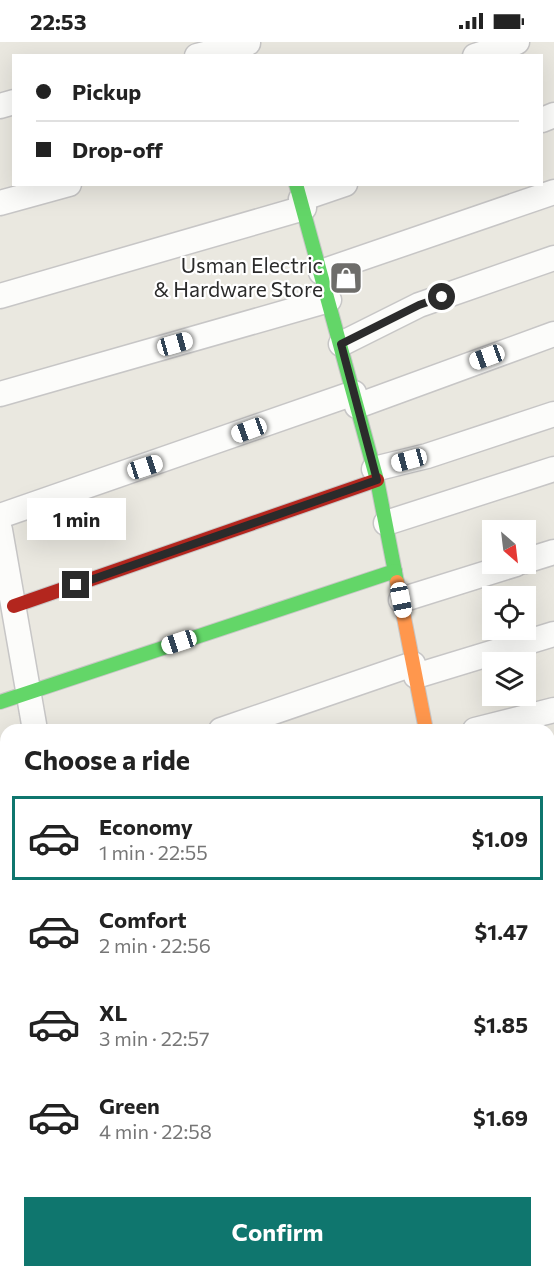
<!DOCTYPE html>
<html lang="en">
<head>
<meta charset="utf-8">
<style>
  body { margin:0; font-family:Commissioner,sans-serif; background:#f6f6f6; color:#222; height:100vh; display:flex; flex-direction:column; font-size:22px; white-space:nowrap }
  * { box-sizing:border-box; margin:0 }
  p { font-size:20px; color:#767676 }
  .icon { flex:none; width:33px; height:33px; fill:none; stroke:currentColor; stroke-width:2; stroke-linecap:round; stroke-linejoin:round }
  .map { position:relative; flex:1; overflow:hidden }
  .panel { position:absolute; left:0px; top:682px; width:555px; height:554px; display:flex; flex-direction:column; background:#fff; border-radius:18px 18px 0 0; box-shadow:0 6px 24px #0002 }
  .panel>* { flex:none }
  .top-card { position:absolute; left:12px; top:12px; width:531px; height:132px; border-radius:0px; box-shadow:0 6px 24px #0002; display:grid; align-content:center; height:132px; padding:0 24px; background:#fff }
  .needle { width:39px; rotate:152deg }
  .buttons { position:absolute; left:482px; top:478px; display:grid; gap:12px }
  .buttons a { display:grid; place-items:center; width:54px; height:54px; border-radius:0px; background:#fff; box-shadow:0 6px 24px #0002; font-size:30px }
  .end { position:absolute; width:27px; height:27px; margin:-14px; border:8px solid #2b2b2b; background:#fff; box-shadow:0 0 0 3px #fff }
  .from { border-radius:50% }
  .bubble { position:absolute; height:42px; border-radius:0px; background:#fff; box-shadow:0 6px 24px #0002; font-size:20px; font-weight:700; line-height:42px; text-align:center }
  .car { position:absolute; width:18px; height:36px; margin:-18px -9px; border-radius:8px; box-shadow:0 0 4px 2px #0007; background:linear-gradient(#fff 24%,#345 0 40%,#fff 0 76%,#345 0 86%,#fff 0) }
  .top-card b { display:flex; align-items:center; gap:21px; height:57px; font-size:22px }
  .top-card b+b { border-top:2px solid #e0e0e0 }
  .top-card i { width:15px; height:15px; background:#222 }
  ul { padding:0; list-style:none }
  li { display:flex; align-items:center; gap:18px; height:84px; margin:0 12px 9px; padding:0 12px; border:3px solid transparent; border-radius:0px }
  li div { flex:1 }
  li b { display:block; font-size:22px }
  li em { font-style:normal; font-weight:700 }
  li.current { border-color:#0f766e }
  li>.icon { width:54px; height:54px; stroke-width:1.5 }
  h2 { padding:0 24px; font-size:27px; line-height:72px }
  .action { display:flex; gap:12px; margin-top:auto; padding:12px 24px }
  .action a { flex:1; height:69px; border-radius:0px; background:#0f766e; color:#fff; font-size:24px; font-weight:700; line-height:69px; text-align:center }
  .status { display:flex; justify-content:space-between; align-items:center; height:42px; padding:0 30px; background:#fff; direction:ltr }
  .status svg { height:16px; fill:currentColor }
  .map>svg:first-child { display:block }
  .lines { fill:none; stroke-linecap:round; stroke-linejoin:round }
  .street-casing { stroke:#c7c6c6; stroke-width:27 }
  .fast-casing { stroke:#c7c6c6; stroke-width:16 }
  .slow-casing { stroke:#c7c6c6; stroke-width:16 }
  .jam-casing { stroke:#c7c6c6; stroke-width:16 }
  .street { stroke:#fcfcfa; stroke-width:24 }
  .fast { stroke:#63d668; stroke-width:14 }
  .slow { stroke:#ff974d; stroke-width:14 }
  .jam { stroke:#b3261e; stroke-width:14 }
  .route { stroke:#2b2b2b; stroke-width:8 }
  .labels { text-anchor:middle; stroke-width:4.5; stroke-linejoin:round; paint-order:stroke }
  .poi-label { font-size:21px; fill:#2b2b2b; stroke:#fff; text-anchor:end }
</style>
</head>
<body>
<div class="status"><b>22:53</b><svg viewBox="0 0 49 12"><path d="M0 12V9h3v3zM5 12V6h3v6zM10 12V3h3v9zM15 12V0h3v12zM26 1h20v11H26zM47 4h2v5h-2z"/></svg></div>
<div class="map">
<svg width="554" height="1235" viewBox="0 0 554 1235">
  <rect width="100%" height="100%" fill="#eae8e0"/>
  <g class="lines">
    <defs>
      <g id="street">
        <polyline points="197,14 248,1"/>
        <polyline points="475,14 517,0"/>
        <polyline points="0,64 14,60"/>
        <polyline points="542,78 554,73"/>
        <polyline points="301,157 345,142"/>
        <polyline points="0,161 69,142"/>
        <polyline points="321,230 554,150"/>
        <polyline points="0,254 304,166"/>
        <polyline points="341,302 419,263 554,216"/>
        <polyline points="0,352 329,258"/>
        <polyline points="357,364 554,292"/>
        <polyline points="374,427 427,414 554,372"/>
        <polyline points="0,474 354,351"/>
        <polyline points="386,481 554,427"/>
        <polyline points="0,488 35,688"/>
        <polyline points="525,519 554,510"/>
        <polyline points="401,558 516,522"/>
        <polyline points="416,634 554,592"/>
        <polyline points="221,688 413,622"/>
        <polyline points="475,688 554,668"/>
        <polyline points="549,754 554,752"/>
        <polyline points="0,784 6,781"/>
        <polyline points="549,846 554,844"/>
        <polyline points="0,907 6,905"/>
        <polyline points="549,934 554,932"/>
        <polyline points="549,1023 554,1021"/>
        <polyline points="0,1037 6,1035"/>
        <polyline points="0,1163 6,1160"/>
        <polyline points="549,1176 554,1174"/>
        <polyline points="142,1230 143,1235"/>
        <polyline points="520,1230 521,1235"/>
        <polyline points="446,1235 462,1230"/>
      </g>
      <g id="fast">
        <polyline points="296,142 377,438 397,540"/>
        <polyline points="0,660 395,529"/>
      </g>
      <polyline id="slow" points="397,540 426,688"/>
      <polyline id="jam" points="14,564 377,438"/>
    </defs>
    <use href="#street" class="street-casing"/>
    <use href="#fast" class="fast-casing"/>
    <use href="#slow" class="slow-casing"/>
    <use href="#jam" class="jam-casing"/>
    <use href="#street" class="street"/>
    <use href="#fast" class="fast"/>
    <use href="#slow" class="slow"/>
    <use href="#jam" class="jam"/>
  </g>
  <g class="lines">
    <polyline class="route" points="76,543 377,438 341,302 419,263 442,255"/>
  </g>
  <defs>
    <symbol id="shop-square" viewBox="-11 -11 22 22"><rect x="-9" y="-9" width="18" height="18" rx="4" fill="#6e6d6a" stroke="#fff"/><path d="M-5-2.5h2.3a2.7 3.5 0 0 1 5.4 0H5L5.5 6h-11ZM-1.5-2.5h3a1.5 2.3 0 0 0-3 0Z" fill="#fff"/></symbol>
  </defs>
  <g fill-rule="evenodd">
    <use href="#shop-square" x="327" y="217" width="38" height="38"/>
  </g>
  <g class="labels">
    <g class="poi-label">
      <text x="323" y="231">Usman Electric<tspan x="323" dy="24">&amp; Hardware Store</tspan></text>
    </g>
  </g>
</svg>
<div class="buttons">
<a><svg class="needle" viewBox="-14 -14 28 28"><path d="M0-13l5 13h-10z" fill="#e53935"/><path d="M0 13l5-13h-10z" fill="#767676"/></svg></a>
<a><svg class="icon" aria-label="locate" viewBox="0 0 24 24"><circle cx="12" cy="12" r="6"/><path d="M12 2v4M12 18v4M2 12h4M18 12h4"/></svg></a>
<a><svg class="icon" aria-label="layers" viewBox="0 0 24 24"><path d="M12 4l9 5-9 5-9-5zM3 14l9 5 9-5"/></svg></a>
</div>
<i class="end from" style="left:442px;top:255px"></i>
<i class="end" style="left:76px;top:543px"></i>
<div class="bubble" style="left:27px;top:456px;width:99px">1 min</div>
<i class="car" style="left:175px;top:302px;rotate:74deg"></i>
<i class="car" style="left:487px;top:315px;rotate:250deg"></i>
<i class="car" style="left:249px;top:388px;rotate:250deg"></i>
<i class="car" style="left:409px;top:418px;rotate:255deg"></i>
<i class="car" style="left:145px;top:425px;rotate:72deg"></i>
<i class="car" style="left:401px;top:558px;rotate:169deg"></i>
<i class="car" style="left:179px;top:600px;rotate:252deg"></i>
<div class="top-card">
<b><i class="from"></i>Pickup</b>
<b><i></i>Drop-off</b>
</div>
<section class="panel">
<h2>Choose a ride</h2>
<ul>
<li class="current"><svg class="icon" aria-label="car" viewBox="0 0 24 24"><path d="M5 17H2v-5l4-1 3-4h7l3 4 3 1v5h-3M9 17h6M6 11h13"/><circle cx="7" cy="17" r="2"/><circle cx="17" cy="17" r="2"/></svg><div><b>Economy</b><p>1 min · 22:55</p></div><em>$1.09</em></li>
<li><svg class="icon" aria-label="car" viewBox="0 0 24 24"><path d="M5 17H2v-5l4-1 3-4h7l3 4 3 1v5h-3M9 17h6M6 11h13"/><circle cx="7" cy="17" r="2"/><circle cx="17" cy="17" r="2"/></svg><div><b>Comfort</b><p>2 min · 22:56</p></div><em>$1.47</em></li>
<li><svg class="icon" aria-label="car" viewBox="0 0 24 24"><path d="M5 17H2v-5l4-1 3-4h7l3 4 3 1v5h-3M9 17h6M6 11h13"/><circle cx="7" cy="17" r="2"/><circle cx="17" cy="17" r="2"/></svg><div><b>XL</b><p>3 min · 22:57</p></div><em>$1.85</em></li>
<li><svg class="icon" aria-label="car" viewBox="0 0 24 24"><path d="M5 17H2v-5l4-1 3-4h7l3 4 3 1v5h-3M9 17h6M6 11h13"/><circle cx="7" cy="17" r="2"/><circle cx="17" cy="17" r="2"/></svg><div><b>Green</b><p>4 min · 22:58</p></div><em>$1.69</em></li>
</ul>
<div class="action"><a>Confirm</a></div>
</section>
</div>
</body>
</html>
